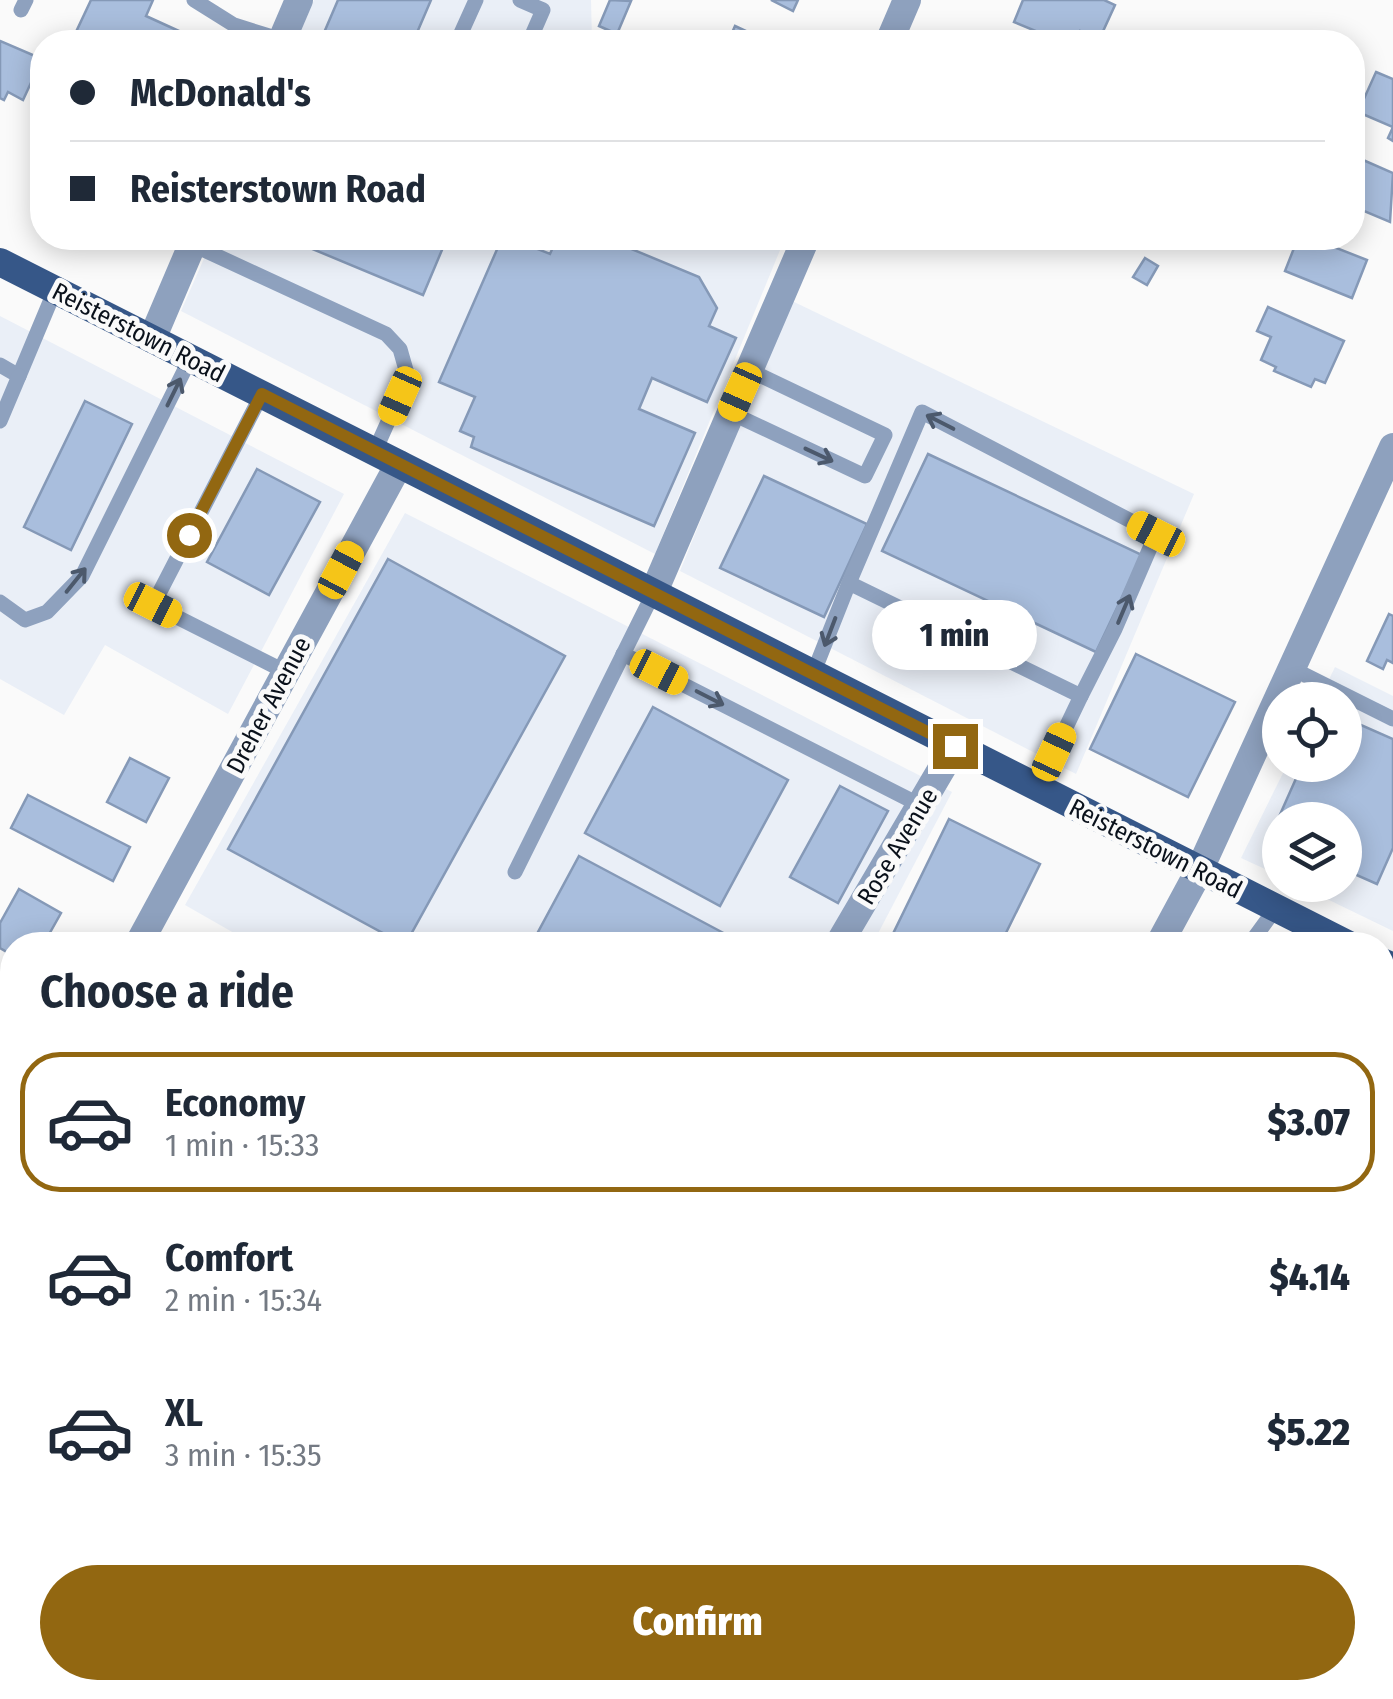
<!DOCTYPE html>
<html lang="en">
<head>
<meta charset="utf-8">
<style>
  body { margin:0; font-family:"Fira Sans Condensed",sans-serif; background:#f6f6f7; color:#1f2937; height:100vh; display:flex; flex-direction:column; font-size:38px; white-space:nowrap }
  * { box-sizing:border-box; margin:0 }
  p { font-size:32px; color:#747a83 }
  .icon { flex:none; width:55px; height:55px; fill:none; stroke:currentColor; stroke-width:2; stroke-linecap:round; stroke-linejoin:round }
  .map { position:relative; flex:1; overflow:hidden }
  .panel { position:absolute; left:0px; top:932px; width:1395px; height:768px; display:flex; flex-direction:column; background:#fff; border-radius:40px 40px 0 0; box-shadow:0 5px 25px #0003 }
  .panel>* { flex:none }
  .guide { position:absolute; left:30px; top:30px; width:1335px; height:220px; border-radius:40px; box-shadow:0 5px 25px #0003; display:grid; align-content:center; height:220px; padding:0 40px; background:#fff }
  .fabs { position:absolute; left:1262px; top:682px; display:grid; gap:20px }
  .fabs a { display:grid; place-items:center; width:100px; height:100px; border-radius:50%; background:#fff; box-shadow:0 5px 25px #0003; font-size:50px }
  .end { position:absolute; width:45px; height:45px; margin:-22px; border:12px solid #926711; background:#fff; box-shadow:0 0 0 5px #fff }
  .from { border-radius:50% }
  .bubble { position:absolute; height:70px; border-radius:35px; background:#fff; box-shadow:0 5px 25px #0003; font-size:32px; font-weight:800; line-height:70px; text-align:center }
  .car { position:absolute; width:30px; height:60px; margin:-30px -15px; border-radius:12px; box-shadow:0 0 8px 2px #0007; background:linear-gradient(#f5c518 24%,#345 0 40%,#f5c518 0 76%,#345 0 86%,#f5c518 0) }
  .guide b { display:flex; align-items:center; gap:35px; height:95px; font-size:38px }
  .guide b+b { border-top:2px solid #e0e1e3 }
  .guide i { width:25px; height:25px; background:#1f2937 }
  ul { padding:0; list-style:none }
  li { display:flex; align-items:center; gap:30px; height:140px; margin:0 20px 15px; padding:0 20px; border:5px solid transparent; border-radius:40px }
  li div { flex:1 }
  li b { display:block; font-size:38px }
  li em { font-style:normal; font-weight:800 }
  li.on { border-color:#926711 }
  li>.icon { width:90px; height:90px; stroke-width:1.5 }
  h2 { padding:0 40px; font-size:45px; line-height:120px }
  .cta { display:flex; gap:20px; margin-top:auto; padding:20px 40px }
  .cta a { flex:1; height:115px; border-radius:60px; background:#926711; color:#fff; font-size:40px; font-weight:800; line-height:115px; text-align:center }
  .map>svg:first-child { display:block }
  .built { fill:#eaeff7 }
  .building { fill:#a9bedd; stroke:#8599b7; stroke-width:2.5 }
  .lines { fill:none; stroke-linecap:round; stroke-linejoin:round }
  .service { stroke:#8ea1be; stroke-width:15 }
  .minor { stroke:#8ea1be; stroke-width:28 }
  .primary { stroke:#365788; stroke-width:28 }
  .oneway { stroke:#4c596c }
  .route { stroke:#926711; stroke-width:12 }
  .labels { text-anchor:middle; stroke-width:10; stroke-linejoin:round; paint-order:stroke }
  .street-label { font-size:25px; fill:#0a111b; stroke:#fafafa }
</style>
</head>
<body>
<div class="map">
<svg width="1393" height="1699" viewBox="0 0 1393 1699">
  <rect width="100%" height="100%" fill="#fafafa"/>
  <g class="built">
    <polygon points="314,0 591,0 592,42 296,42"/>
    <polygon points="213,238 785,238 655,554 181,311"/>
    <polygon points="790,300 1194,494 1076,774 680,571"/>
    <polygon points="0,316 344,494 228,714 105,645 64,715 0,679"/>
    <polygon points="405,513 952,792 872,945 255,945 185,905"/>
    <polygon points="1335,667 1393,696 1393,931 1298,885 1345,885 1345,820 1280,820 1280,876 1241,858 1287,765 1345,765 1345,700 1319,700"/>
  </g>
  <g class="building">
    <polygon points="91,0 153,0 146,16 203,42 76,42 80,34 76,32"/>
    <polygon points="338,0 431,0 413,42 320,42"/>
    <polygon points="610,0 631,1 617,34 599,26"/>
    <polygon points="771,0 798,0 793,11"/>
    <polygon points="1023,0 1104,0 1115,5 1099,40 1080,31 1075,42 1062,42 1014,22"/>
    <polygon points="735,26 770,42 728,42"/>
    <polygon points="0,41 42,59 23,100 8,92 4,100 0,98"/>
    <polygon points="1376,72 1393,79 1393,141 1388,138 1393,127 1358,112"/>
    <polygon points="1354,156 1393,173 1390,222 1352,206"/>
    <polygon points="286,238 447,238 423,295"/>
    <polygon points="502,238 510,238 550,254 557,238 605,238 699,277 717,308 709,326 736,338 707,402 652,378 639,409 695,433 654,526 471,447 474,437 460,431 475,397 439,382"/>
    <polygon points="1298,238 1311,238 1367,260 1352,298 1285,271"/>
    <polygon points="1145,258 1158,266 1147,285 1133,277"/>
    <polygon points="1268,307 1344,341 1325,383 1315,379 1311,387 1274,371 1276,367 1261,360 1271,337 1257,331"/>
    <polygon points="85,401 132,424 71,550 24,527"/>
    <polygon points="928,454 1142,555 1096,652 882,551"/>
    <polygon points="257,469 320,502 269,595 207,562"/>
    <polygon points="764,476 867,524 824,617 720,568"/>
    <polygon points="388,559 565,656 405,945 228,849"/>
    <polygon points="1389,614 1393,616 1393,663 1387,660 1383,669 1367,661"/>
    <polygon points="1136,654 1235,702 1188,797 1090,749"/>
    <polygon points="653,707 788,780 720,906 585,833"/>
    <polygon points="1345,718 1393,739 1393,848 1377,884 1345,870 1345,820 1280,820 1280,841 1270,837 1302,765 1345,765"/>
    <polygon points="130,758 169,778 146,822 107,802"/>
    <polygon points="840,786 888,811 838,903 790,877"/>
    <polygon points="28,795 130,847 113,881 11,828"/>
    <polygon points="949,819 1040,864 1000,945 890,945 888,944"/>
    <polygon points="579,856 746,945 531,945"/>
    <polygon points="19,889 61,913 43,945 12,945 12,955 0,948 0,923"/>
    <polygon points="1388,1072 1393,1074 1393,1149 1382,1170 1382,1084"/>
    <polygon points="1382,1326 1393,1336 1393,1362 1382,1373"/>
    <polygon points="1382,1612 1393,1622 1393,1633 1382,1644"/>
    <polygon points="891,1688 927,1688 930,1689 923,1699 909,1699"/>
    <polygon points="1040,1688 1053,1699 1028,1699"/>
    <polygon points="1294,1688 1352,1688 1356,1691 1349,1699 1299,1699 1291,1691"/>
  </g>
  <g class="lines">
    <g class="service">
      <polyline points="194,0 234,25 282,40"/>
      <polyline points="520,0 543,10 529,42"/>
      <polyline points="21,10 26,0"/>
      <polyline points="457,42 476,0"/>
      <polyline points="189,243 386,334 400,349 408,377 374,453"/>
      <polyline points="0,365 19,376 55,290"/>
      <polyline points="262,394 153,605 286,672"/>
      <polyline points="731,413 865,476 885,435 749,370"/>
      <polyline points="0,421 19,376"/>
      <polyline points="849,583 922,412 1156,534 1115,629 1081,696"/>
      <polyline points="0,602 25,620 47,612 82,576 190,359"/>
      <polyline points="623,654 920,805"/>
      <polyline points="1291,668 1393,719"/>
      <polyline points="813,674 849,583 1081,696 1037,788"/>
      <polyline points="515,872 653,594"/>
      <polyline points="1249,945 1276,908"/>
    </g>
    <g class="minor">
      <polyline points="281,42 299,0"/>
      <polyline points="889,42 907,0"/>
      <polyline points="152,339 195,238"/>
      <polyline points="653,594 806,238"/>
      <polyline points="138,945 399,464"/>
      <polyline points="838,945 955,746"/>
      <polyline points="1159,945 1199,871 1393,447"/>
      <polyline points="0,1186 12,1165"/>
      <polyline points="1382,1481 1393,1470"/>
      <polyline points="1180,1699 1190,1688"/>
    </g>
    <g class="primary">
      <polyline points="0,262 1349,945"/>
      <polyline points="1382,962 1393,967"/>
    </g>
  </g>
  <defs><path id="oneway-shaft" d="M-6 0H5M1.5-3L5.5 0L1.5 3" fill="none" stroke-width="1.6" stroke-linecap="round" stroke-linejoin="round" transform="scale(2.5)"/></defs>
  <g class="oneway">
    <use href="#oneway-shaft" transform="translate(174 392) rotate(-64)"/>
    <use href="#oneway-shaft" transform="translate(940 422) rotate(-153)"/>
    <use href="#oneway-shaft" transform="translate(819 455) rotate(25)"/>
    <use href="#oneway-shaft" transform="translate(76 580) rotate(-51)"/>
    <use href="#oneway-shaft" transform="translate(1124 609) rotate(-67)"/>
    <use href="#oneway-shaft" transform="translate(830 632) rotate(111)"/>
    <use href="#oneway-shaft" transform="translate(710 698) rotate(27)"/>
  </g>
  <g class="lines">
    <polyline class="route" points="189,535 262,394 955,746"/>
  </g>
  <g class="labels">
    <g class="street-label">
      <text transform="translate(139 332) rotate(27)" y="9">Reisterstown Road</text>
      <text transform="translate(268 705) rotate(-62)" y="9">Dreher Avenue</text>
      <text transform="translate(897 846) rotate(-59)" y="9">Rose Avenue</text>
      <text transform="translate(1156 848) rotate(27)" y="9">Reisterstown Road</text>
    </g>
  </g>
</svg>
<div class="fabs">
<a><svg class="icon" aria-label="locate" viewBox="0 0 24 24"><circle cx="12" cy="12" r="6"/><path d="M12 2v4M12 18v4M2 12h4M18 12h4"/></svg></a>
<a><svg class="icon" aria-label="layers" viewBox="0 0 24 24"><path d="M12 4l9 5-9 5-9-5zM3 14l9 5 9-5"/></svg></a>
</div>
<i class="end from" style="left:189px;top:535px"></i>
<i class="end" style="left:955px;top:746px"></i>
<div class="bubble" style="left:872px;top:600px;width:165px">1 min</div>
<i class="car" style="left:740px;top:392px;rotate:204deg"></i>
<i class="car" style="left:400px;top:396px;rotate:204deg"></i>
<i class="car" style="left:1156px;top:534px;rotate:297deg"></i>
<i class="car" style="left:341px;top:570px;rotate:28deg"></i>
<i class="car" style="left:153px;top:605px;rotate:117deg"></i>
<i class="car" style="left:659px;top:672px;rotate:117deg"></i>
<i class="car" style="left:1054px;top:752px;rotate:25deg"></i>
<div class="guide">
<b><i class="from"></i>McDonald's</b>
<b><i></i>Reisterstown Road</b>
</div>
<section class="panel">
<h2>Choose a ride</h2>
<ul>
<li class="on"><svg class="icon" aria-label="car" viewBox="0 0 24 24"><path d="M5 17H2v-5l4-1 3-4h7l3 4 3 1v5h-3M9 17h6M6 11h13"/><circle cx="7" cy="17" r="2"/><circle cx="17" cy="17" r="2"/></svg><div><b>Economy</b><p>1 min · 15:33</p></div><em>$3.07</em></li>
<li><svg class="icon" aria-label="car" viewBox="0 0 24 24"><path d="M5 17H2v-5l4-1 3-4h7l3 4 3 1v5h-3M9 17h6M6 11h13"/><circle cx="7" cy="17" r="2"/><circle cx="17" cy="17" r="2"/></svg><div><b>Comfort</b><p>2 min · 15:34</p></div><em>$4.14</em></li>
<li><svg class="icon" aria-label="car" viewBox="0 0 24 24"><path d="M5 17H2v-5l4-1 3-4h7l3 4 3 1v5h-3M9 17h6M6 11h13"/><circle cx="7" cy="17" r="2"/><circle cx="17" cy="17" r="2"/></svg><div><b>XL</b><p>3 min · 15:35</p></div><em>$5.22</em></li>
</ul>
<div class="cta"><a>Confirm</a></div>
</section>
</div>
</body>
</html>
